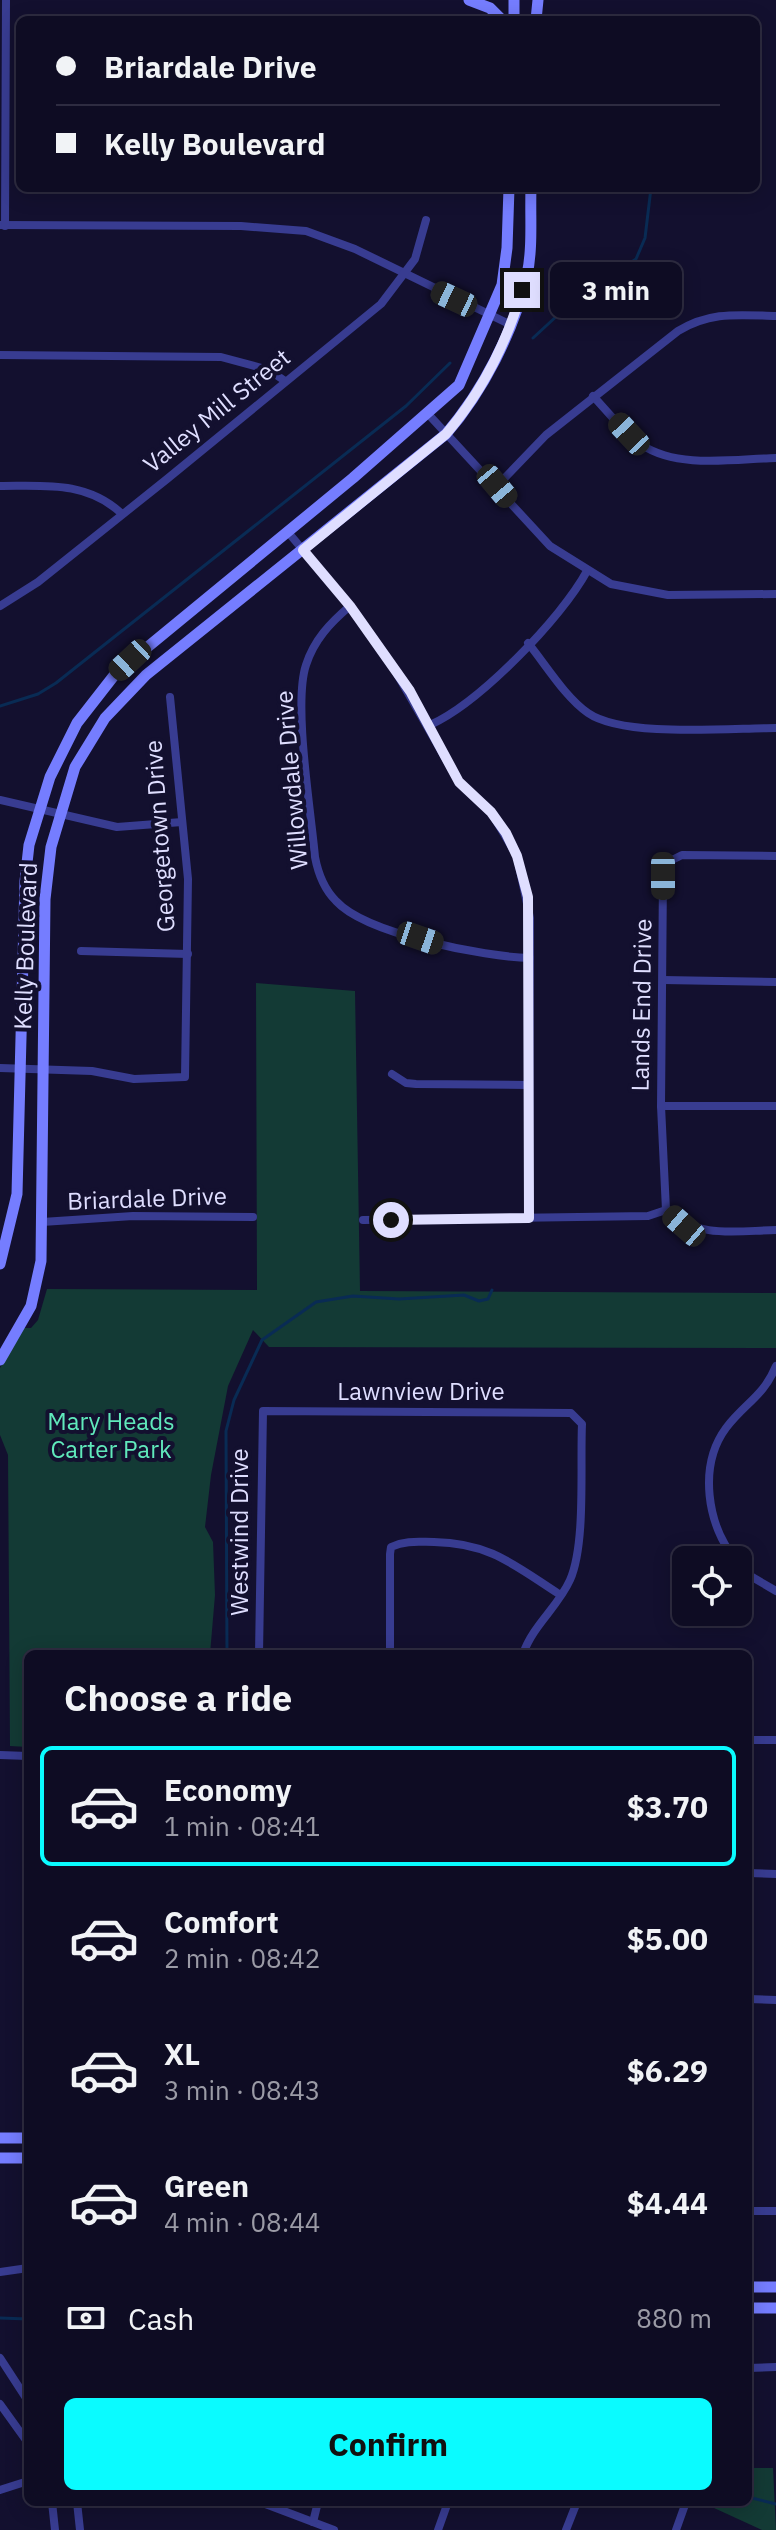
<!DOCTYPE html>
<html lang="en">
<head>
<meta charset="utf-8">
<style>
  body { margin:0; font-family:"IBM Plex Sans",sans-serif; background:#17152b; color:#f1f3f6; height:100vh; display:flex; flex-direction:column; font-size:30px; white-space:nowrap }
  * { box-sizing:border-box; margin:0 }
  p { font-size:26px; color:#9b9ba6 }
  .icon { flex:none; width:44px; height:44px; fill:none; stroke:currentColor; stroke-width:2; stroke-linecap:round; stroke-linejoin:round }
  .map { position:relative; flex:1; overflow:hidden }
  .side { position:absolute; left:24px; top:1650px; width:728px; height:856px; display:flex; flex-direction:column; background:#0e0c23; border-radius:12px; box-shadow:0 4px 20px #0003,0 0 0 2px #2e2c41 }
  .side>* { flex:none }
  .guide { position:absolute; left:16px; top:16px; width:744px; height:176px; border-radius:12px; box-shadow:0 4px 20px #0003,0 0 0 2px #2e2c41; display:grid; align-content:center; height:176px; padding:0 40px; background:#0e0c23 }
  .fabs { position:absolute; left:672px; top:1546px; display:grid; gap:16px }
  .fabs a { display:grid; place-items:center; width:80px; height:80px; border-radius:12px; background:#0e0c23; box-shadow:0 4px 20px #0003,0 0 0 2px #2e2c41; font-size:40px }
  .end { position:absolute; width:36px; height:36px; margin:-18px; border:10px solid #dfdeff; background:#111; box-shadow:0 0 0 4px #111 }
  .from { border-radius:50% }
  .bubble { position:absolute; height:56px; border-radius:12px; background:#0e0c23; box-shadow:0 4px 20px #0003,0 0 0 2px #2e2c41; font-size:26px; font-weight:700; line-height:56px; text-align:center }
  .car { position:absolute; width:24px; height:48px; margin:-24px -12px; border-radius:10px; box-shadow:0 0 6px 2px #0007; background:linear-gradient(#222 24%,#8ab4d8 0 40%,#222 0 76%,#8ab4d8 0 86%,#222 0) }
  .guide b { display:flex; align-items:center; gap:28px; height:76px; font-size:30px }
  .guide b+b { border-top:2px solid #2e2c41 }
  .guide i { width:20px; height:20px; background:#f1f3f6 }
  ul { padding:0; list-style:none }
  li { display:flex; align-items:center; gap:24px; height:120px; margin:0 16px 12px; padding:0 24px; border:4px solid transparent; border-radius:12px }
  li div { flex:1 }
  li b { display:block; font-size:30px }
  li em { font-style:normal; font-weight:700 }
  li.selected { border-color:#0afbff }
  li>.icon { width:72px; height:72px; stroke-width:1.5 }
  h2 { padding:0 40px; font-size:36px; line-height:96px }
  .pay { display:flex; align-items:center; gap:20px; height:88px; padding:0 40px; font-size:30px }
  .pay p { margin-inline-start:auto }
  .primary-button { display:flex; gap:16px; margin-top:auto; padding:16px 40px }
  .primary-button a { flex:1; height:92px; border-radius:12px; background:#0afbff; color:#111; font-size:32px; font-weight:700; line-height:92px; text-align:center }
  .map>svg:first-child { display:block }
  .green { fill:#133a35 }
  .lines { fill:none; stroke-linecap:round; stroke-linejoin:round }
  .stream { stroke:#092b54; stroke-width:3 }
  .minor { stroke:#383c91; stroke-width:8 }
  .secondary { stroke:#757dff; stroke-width:11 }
  .route { stroke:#dfdeff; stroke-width:10 }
  .labels { text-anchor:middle; stroke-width:8; stroke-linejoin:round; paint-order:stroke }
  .street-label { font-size:24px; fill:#dfdeff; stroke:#13102f }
  .park-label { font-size:24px; fill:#60e9bb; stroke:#13102f }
</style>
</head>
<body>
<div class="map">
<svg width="776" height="2530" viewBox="0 0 776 2530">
  <rect width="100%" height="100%" fill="#13102f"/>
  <g class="green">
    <polygon points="256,983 355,991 360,1291 776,1293 776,1348 269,1347 253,1330 228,1386 211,1475 205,1527 213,1542 215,1595 210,1654 28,1654 28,1747 10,1746 8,1455 0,1435 0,1368 23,1328 31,1328 38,1320 47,1289 257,1290"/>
    <polygon points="748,2468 773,2468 776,2530 762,2530 701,2502 748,2502"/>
  </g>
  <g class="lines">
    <g class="stream">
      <polyline points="533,338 573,301 636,259 645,238 651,188"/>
      <polyline points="0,706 38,694 56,683 406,406 450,363"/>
      <polyline points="227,1654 226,1431 234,1400 262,1340 316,1302 353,1296 399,1299 464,1295 479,1301 488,1299 492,1290"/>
      <polyline points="0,2318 28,2319"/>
      <polyline points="748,2497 776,2504"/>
    </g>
    <g class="minor">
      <polyline points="0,225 241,226 306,231 355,249 509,324"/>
      <polyline points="5,226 6,0"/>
      <polyline points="0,355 221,357 269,370 285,381"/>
      <path d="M593 396C608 412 623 432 642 445 678 469 734 459 776 458"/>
      <polyline points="429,415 550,546 611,584 668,595 776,594"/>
      <path d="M0 486C45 486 86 481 121 513"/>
      <path d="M497 486 546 435 678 331C711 311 738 315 776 316"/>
      <polyline points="287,531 350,606 393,667 459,782 491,812 517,856 530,918 529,1218"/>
      <polyline points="0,606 38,582 167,479 381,304 415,259 426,220"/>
      <path d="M350 606C330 623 314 640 306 665 293 704 311 811 315 857 318 873 324 889 336 901 366 934 485 957 530 958"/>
      <path d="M528 643C546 665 565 697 588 713 624 738 730 728 776 728"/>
      <path d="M430 725C479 703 561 619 587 571"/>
      <polyline points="0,800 117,827 182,822"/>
      <polyline points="81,951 188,954"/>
      <polyline points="663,980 776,982"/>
      <polyline points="0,1068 92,1071 134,1079 185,1077 188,879 170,697"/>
      <polyline points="392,1074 406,1083 416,1084 528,1085"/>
      <polyline points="661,1106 776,1106"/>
      <polyline points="666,1210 661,1106 663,876 668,862 682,855 776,856"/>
      <path d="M666 1210C699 1239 734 1231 776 1230"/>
      <polyline points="363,1220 648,1216 666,1210"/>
      <polyline points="42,1222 133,1216 253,1217"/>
      <path d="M736 1560C707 1526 698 1466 726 1428 746 1402 763 1397 776 1366"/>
      <polyline points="738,1563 747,1574 776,1591"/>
      <polyline points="738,1583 747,1574"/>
      <path d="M259 1654 263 1411 571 1413 582 1424C580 1466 586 1544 570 1580 558 1607 533 1625 523 1654"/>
      <path d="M390 1654V1554L391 1547C406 1540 419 1542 434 1542 490 1543 514 1565 559 1594"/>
      <polyline points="748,1740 776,1740"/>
      <polyline points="0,1755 28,1756"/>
      <polyline points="748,1873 776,1874"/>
      <polyline points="748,1999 776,2000"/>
      <polyline points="748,2211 776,2211"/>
      <polyline points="0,2272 28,2268"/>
      <polyline points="0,2358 28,2401"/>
      <polyline points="748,2368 776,2367"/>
      <polyline points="0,2404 28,2443"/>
      <polyline points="0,2490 28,2481"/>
      <polyline points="52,2502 55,2530"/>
      <polyline points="77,2502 80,2530"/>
      <polyline points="260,2502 334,2530"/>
      <polyline points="313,2522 318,2502"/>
      <polyline points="438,2530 448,2502"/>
      <polyline points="566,2530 577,2502"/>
      <polyline points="676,2530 686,2502"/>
    </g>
    <g class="secondary">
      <polyline points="469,0 490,8 502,20"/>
      <polyline points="514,20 514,0"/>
      <polyline points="536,20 538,0"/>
      <polyline points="0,1264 17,1194 25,881 29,845 50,777 77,723 116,673 353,478 459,385 502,285 507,248 509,188"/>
      <path d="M0 1360 31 1306 41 1261 45 899 51 847 75 767 105 718 146 675 446 434C483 391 514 331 527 275 533 247 530 217 531 188"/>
      <polyline points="0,2138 28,2138"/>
      <polyline points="0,2158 28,2158"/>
      <polyline points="748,2287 776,2287"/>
      <polyline points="748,2308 776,2308"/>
    </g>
  </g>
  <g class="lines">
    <path class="route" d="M391 1220 529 1218 528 897 517 856 506 833 491 812 459 782 410 691 350 606 303 550 446 434C481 393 507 342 522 290"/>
  </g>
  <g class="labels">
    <g class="street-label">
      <text transform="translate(217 411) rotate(-39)" y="8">Valley Mill Street</text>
      <text transform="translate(292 780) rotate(-95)" y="8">Willowdale Drive</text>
      <text transform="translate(160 836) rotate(-94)" y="8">Georgetown Drive</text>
      <text transform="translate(26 946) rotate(-88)" y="8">Kelly Boulevard</text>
      <text transform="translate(642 1005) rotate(-89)" y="8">Lands End Drive</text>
      <text transform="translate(147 1199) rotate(-2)" y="8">Briardale Drive</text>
      <text x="421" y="1400">Lawnview Drive</text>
      <text transform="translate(240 1532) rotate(-90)" y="8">Westwind Drive</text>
    </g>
    <g class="park-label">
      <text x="111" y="1430">Mary Heads<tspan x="111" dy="28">Carter Park</tspan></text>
    </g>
  </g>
</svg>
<div class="fabs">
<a><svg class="icon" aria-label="locate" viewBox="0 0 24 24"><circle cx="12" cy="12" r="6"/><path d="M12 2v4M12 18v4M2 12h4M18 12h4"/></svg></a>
</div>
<i class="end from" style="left:391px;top:1220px"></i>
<i class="end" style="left:522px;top:290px"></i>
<div class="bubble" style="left:550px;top:262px;width:132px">3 min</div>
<i class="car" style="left:454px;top:299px;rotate:295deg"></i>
<i class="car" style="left:629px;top:434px;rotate:317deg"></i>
<i class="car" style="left:497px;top:486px;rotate:140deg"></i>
<i class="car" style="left:130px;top:660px;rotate:227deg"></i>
<i class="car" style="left:663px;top:876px;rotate:180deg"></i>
<i class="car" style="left:420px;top:938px;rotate:109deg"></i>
<i class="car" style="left:684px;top:1226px;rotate:311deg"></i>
<div class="guide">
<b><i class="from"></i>Briardale Drive</b>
<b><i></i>Kelly Boulevard</b>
</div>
<section class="side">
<h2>Choose a ride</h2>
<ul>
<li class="selected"><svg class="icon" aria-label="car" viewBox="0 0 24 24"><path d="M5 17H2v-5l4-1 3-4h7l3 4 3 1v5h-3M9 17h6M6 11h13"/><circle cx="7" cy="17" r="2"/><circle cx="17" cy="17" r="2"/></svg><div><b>Economy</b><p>1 min · 08:41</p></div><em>$3.70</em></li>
<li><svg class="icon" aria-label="car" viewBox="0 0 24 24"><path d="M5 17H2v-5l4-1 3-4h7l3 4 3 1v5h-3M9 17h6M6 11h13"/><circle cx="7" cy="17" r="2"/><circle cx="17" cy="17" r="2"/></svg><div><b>Comfort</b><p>2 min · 08:42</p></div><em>$5.00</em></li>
<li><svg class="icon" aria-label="car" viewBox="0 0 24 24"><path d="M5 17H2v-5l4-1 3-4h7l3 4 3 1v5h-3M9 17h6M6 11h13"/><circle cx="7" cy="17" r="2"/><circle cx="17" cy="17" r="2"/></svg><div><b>XL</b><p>3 min · 08:43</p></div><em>$6.29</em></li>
<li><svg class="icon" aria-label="car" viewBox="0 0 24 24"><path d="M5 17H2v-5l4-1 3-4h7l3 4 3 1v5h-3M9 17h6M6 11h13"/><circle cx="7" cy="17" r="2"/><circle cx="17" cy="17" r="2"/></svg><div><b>Green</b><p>4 min · 08:44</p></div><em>$4.44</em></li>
</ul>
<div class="pay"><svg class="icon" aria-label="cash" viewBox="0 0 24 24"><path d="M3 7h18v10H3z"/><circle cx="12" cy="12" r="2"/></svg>Cash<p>880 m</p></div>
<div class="primary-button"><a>Confirm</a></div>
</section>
</div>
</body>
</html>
